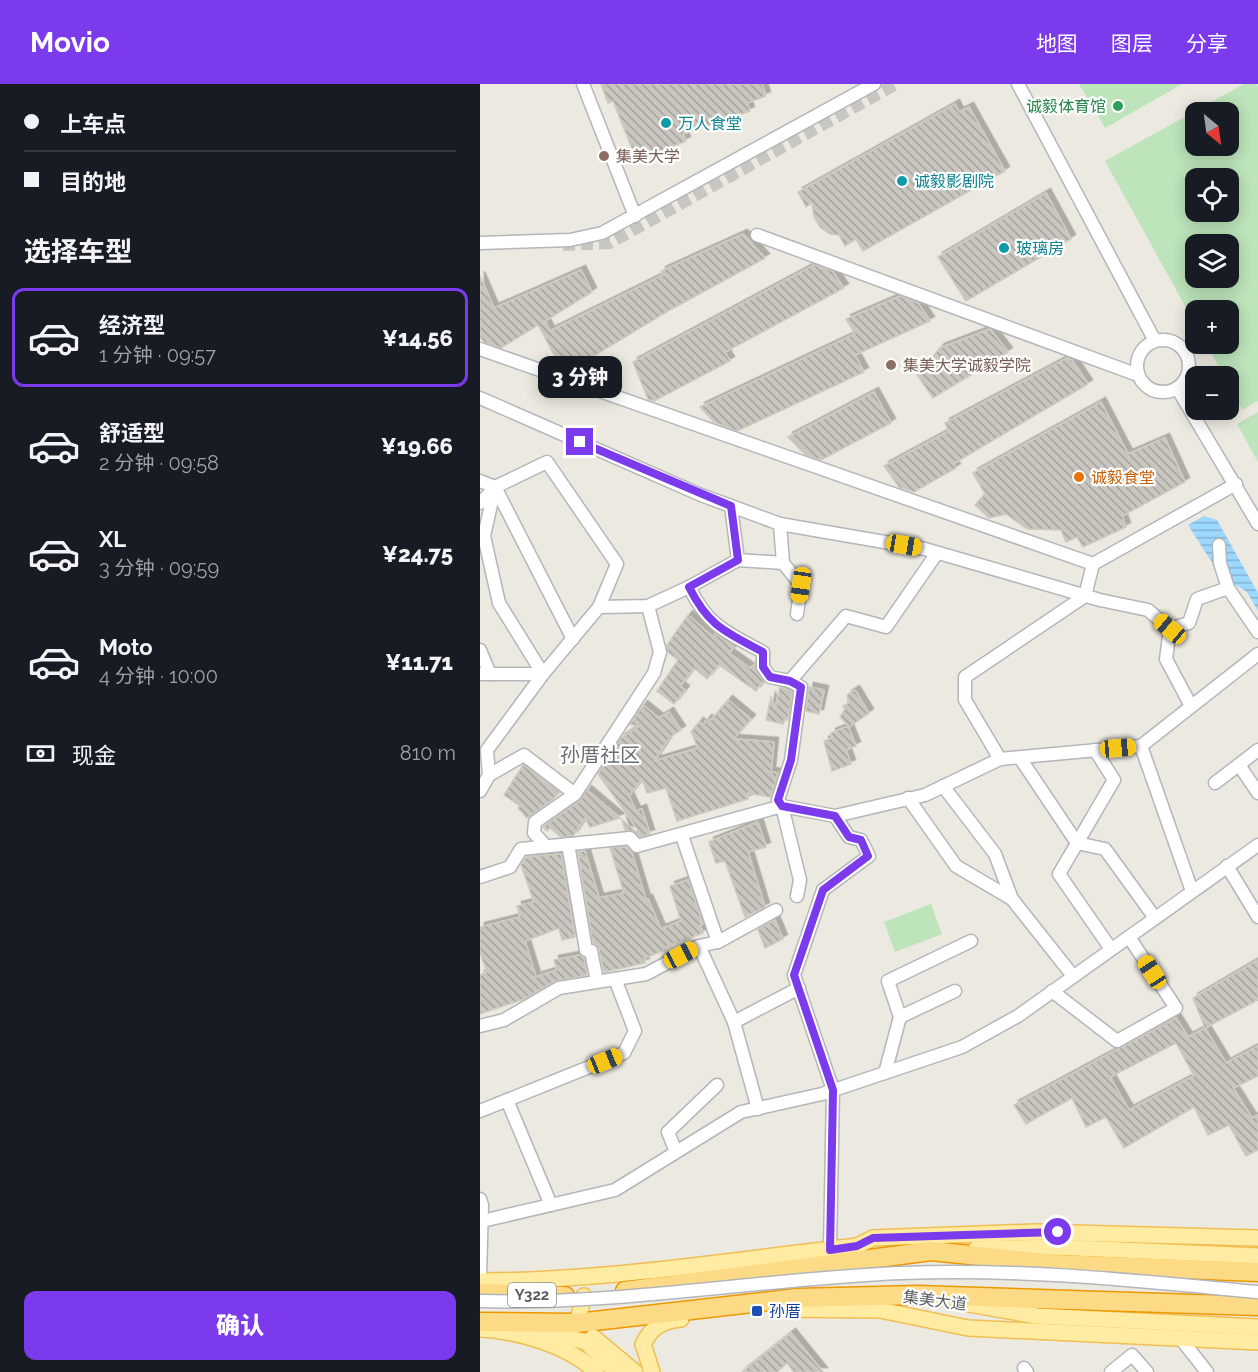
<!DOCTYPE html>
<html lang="zh">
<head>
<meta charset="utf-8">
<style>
  body { margin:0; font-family:Raleway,"Noto Sans SC",sans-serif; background:#242831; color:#f1f3f6; height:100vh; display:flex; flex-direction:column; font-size:22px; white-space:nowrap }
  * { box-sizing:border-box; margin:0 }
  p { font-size:20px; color:#9ea1a6 }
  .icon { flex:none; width:33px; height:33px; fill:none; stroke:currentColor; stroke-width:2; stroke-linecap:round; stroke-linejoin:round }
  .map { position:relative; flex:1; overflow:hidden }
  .sheet { display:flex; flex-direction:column; background:#171b24; width:480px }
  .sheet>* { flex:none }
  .banner { display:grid; align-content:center; height:132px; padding:0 24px; background:#171b24 }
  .needle { width:39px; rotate:151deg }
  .fabs { position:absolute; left:705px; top:18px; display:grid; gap:12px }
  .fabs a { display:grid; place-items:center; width:54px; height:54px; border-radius:12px; background:#171b24; box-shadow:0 3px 15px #0003; font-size:30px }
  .end { position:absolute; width:27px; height:27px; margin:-14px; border:8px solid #7c3aed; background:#fff; box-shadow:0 0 0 3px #fff }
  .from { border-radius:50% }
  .bubble { position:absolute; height:42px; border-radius:12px; background:#171b24; box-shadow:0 3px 15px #0003; font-size:20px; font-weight:800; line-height:42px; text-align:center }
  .car { position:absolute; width:18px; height:36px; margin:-18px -9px; border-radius:8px; box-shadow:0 0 4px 2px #0007; background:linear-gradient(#f5c518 24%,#345 0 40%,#f5c518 0 76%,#345 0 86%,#f5c518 0) }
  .banner b { display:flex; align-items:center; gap:21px; height:57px; font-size:22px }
  .banner b+b { border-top:2px solid #363941 }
  .banner i { width:15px; height:15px; background:#f1f3f6 }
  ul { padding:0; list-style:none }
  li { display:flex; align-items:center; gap:18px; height:99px; margin:0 12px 9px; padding:0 12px; border:3px solid transparent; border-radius:12px }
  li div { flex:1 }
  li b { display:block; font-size:22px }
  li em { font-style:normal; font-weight:800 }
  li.active { border-color:#7c3aed }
  li>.icon { width:54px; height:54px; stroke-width:1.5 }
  h2 { padding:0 24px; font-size:27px; line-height:72px }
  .pay { display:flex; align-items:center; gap:15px; height:66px; padding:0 24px; font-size:22px }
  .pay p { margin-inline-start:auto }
  .cta { display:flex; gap:12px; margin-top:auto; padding:12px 24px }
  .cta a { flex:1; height:69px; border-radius:12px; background:#7c3aed; color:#fff; font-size:24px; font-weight:800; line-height:69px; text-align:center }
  header { display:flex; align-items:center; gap:36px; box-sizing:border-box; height:84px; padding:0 30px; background:#7c3aed; color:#fff }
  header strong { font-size:28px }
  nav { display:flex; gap:33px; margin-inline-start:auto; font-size:21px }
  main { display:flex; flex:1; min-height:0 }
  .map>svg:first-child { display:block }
  .pitch { fill:#bde4bb; fill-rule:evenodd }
  .water { fill:url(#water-rules) }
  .building { fill:url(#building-back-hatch); stroke:#d0cabe; stroke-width:1.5; fill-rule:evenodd; filter:url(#shadow) }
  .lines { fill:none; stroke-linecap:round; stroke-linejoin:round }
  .minor-tunnel { stroke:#c7c6c0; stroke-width:12; stroke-dasharray:12 6; stroke-linecap:butt }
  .minor-casing { stroke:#b3b6bb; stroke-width:15 }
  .major-casing { stroke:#f1be54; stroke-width:18 }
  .highway-casing { stroke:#ec9800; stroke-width:21 }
  .minor { stroke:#fff; stroke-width:12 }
  .major { stroke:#ffeca2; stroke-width:15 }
  .highway { stroke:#fdda86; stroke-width:18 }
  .minor-bridge-casing { stroke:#b3b6bb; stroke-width:15; stroke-linecap:butt }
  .minor-bridge { stroke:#fff; stroke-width:12 }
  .route { stroke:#7c3aed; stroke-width:8 }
  .leisure-dot { fill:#2e9e5b; stroke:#fff; stroke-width:2 }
  .culture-dot { fill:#0f9aa8; stroke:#fff; stroke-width:2 }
  .education-dot { fill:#8d6e63; stroke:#fff; stroke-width:2 }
  .food-dot { fill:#e8710a; stroke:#fff; stroke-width:2 }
  .transit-dot { fill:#1a4fb4; stroke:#fff; stroke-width:2 }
  .labels { text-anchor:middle; stroke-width:4.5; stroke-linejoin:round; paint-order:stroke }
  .shield { fill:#fff; stroke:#8b8e90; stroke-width:1.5 }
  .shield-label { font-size:15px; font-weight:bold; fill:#595d61 }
  .leisure-label { font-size:16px; fill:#27864d; stroke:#fff; text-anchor:end }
  .culture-label { font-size:16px; fill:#0d838f; stroke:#fff; text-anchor:start }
  .education-label { font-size:16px; fill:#785e54; stroke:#fff; text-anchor:start }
  .food-label { font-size:16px; fill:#c56008; stroke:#fff; text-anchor:start }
  .street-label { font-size:16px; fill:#595d61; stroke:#fff }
  .transit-label { font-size:16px; fill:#164399; stroke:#fff; text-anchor:start }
  .quarter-label { font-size:20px; fill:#6a6f73; stroke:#fff }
</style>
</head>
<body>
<header>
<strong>Movio</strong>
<nav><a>地图</a><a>图层</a><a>分享</a></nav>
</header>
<main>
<section class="sheet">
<div class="banner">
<b><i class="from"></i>上车点</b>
<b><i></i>目的地</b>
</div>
<h2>选择车型</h2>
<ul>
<li class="active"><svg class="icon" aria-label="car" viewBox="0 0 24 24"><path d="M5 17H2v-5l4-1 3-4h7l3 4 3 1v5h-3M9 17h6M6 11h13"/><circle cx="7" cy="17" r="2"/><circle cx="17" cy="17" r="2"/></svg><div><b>经济型</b><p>1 分钟 · 09:57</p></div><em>¥14.56</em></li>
<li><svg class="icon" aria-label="car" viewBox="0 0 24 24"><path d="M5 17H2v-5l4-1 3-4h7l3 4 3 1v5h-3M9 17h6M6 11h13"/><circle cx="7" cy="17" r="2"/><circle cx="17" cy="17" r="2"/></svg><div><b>舒适型</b><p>2 分钟 · 09:58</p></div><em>¥19.66</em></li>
<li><svg class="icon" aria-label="car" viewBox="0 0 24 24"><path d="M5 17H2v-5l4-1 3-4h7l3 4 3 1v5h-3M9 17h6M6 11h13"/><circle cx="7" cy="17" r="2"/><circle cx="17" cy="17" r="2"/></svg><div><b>XL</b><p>3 分钟 · 09:59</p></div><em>¥24.75</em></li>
<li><svg class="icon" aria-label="car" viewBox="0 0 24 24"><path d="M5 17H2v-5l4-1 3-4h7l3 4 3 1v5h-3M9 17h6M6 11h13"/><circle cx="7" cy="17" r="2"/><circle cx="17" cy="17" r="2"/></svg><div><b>Moto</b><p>4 分钟 · 10:00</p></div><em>¥11.71</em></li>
</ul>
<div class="pay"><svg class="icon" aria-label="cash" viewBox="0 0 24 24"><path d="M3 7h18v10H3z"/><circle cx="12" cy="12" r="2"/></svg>现金<p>810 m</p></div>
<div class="cta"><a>确认</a></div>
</section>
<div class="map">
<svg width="778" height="1288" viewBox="0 0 778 1288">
  <defs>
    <pattern id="water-rules" width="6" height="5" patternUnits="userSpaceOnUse" patternTransform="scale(1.5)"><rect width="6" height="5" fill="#9dd8ff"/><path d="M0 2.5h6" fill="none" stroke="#83b2d2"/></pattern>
    <pattern id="building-back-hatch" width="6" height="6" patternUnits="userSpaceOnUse" patternTransform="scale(1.5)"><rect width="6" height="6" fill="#c9c5bf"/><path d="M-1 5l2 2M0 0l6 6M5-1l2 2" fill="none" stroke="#a6a39f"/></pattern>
    <filter id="shadow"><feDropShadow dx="4.5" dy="-4.5" stdDeviation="0" flood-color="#0004"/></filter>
  </defs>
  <rect width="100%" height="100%" fill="#ece9e0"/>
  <g class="pitch">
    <polygon points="599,0 702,0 625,44"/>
    <path d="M764 0H776L778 4V317L762 326 749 300 748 292H744L726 260H748V226H716L715 240 625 77ZM716 28H748V62H716ZM716 94H748V128H716ZM748 160V194H716V160Z"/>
    <polygon points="778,328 778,378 757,340"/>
    <polygon points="451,820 462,850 415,868 404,838"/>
  </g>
  <polygon class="water" points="724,432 737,436 778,509 778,527 767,508 740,491 708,441"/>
  <g class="building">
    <polygon points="121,0 282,0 286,12 267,19 270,27 203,50 206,57 157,77 133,17 128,19"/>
    <polygon points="475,20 479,28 489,23 525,87 383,167 376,155 365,162 359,151 350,150 340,143 334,133 332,119 326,123 318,108"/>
    <polygon points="566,109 591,155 486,217 458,173"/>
    <polygon points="263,150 285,174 188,227 89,287 82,285 58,241 21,264 4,258 0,253 0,192 14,224 101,186 112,208 65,237 70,247 183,191 181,187"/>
    <polygon points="334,181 352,187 364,204 245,268 250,277 174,317 168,315 153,278"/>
    <polygon points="420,212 438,219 450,237 375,271 384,288 257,347 234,338 220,323 375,250 366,235"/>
    <polygon points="510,245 528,268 453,314 437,291 460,264"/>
    <polygon points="587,274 592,276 608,300 473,380 476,384 434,408 419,403 404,382 469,347 465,339"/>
    <polygon points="394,308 411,339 341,376 326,371 308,353"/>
    <polygon points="621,318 648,370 685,354 705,398 642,432 646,443 603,463 597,453 586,458 581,446 547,445 526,430 509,434 495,421 505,410 493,389"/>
    <polygon points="208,531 233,553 235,550 254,563 249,569 270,584 275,580 283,597 276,607 239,581 227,595 214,584 200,602 205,606 194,620 177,607 198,576 188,568 187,561"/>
    <polygon points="300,603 312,608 308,635 305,634 303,640 286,636 291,613 295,625"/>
    <polygon points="329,603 344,606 339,630 326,627"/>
    <polygon points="375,606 389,629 369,643 360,633 365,625 363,622 369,619 367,611"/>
    <polygon points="248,616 271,635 253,655 294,658 291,688 298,689 290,713 268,709 268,715 197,737 186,704 167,709 162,695 149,712 156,727 162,725 170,750 160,753 153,747 145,746 142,736 156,748 158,746 118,690 141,654 158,643 150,640 163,621 179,634 189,628 201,646 189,654 174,677 218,664 211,648 219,638 223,641 227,635 230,637"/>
    <polygon points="368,642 376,662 366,666 371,680 352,687 344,657 352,654 351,649"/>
    <polygon points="43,681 79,708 73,715 47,734 38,724 40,722 24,711"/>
    <polygon points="107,706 140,734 110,743 105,734 93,752 81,753 70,744 67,747 63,743 100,717"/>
    <polygon points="278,738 286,763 268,768 285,823 265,833 245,777 236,779 229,758"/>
    <polygon points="147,763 152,769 166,816 168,815 181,845 201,837 190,802 208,796 223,840 220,841 223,849 185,863 186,866 164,874 165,879 124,888 119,865 113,859 98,768 105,767 119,814 144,809 130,764"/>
    <polygon points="81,770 95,853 82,856 79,844 45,857 56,893 77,886 74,876 99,871 104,874 107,891 75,897 44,915 0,930 0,891 7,888 0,869 0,843 40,833 37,822 54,818 41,781 46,773"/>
    <polygon points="295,836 303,855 285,864 278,845"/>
    <polygon points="778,876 778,916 725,944 713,914"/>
    <path d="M696 934 708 953 725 944 746 979 778 962V992L753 1004 772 1034 778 1031V1066L766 1072 749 1041 728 1051 714 1023 644 1064 626 1033 606 1043 592 1014 546 1040 534 1021ZM696 959 714 992 649 1026 630 993Z"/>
    <polygon points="311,1249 343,1288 314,1288 307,1279 297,1288 262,1288"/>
  </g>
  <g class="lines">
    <polyline class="minor-tunnel" points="83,161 130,159 416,0"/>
    <defs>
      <g id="minor">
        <polyline points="103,0 155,132"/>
        <polyline points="538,0 675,257"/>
        <polyline points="277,151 658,291"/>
        <polyline points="0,159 90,156 122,149 394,0"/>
        <circle cx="683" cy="282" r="26"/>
        <polyline points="0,265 613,480 756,400"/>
        <polyline points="697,304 778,440"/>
        <polyline points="0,314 221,411 300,440 445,465 620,516 668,526 690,545 709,539 717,515 748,504 778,548"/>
        <polyline points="0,397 15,403 67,378 137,480 119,523 63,590 7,666 9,691 0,707"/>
        <polyline points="15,403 4,452 19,519 63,590"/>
        <polyline points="15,403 93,555"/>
        <polyline points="0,419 15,404"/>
        <polyline points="251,422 258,476"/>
        <polyline points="300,440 303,479 321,501 317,530"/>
        <polyline points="739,461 740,479 748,504"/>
        <path d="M209 503C229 543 246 548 283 568V583L290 593 310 597 321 603 311 676 298 716 302 722 320 796 317 812"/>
        <polyline points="119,523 168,522 209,503 258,476 303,479"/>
        <polyline points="690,545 686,575 711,622"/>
        <polyline points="0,566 10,590"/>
        <polyline points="0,590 63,590"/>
        <polyline points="310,597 366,532 406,543 457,469"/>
        <polyline points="661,662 712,807"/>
        <polyline points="615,666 634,696 579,790 631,865"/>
        <polyline points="540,674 597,759 625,765 675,834"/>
        <polyline points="520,675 485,616 485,593 605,512 613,480"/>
        <polyline points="759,681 778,709"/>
        <polyline points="9,691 44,671 95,710"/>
        <polyline points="735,699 778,666"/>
        <polyline points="463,702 515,770 532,815 593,892"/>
        <polyline points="428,714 476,782 532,815"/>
        <polyline points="202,752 238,858"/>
        <polyline points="88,760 106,866 111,867 117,897"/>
        <polyline points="66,762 54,749 55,738 95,710 174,589 180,568 168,522"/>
        <polyline points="747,782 778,833"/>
        <polyline points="0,793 30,783 41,765 150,754 157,762 302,722 355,732 445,711 520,675 661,662 778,570"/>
        <polyline points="219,862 254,938 278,1025"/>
        <polyline points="572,907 637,957 696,924 649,853"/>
        <polyline points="420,933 475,907"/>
        <polyline points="254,938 319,904"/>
        <polyline points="0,942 24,936 79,904 166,890 219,862 238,858 296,826"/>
        <polyline points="405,989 420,933 408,897 491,857"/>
        <polyline points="27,1016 71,1121"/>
        <polyline points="0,1027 144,969 155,947 135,895"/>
        <polyline points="196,1068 188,1048 237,1001"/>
        <polyline points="0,1115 2,1121 0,1193"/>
        <polyline points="2,1137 135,1106 261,1028 342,1010 482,963 538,932 778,761"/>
        <polyline points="350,1165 353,1006 314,891 343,806 389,772 381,756 369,753 355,732"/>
        <polyline points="701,1255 727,1288"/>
        <polyline points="544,1284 547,1288"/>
        <polyline points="631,1288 652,1271 667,1288"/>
      </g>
      <g id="major">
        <polyline points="496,1165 571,1163 778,1172"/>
        <path d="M0 1197C126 1197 252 1176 377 1162L393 1154 555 1148 778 1154"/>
        <polyline points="483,1219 557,1232 778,1243"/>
        <polyline points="299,1225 400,1226 488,1244 778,1258"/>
        <polyline points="97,1239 104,1212"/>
        <polyline points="45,1242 106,1258 136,1288"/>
        <path d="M0 1245C38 1247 89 1261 116 1288"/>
        <polyline points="113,1253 155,1288"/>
        <path d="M172 1288 163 1260C172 1243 181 1237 201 1235"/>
      </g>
      <g id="highway">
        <polyline points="145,1207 451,1167 577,1180 778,1188"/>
        <polyline points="0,1209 85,1212"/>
        <polyline points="0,1238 97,1239 317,1214 438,1211 778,1222"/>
      </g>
    </defs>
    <use href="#minor" class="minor-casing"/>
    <use href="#major" class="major-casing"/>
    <use href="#highway" class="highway-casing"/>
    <use href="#minor" class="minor"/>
    <use href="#major" class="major"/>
    <use href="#highway" class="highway"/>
    <defs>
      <path id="minor-bridge" d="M0 1217C141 1221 280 1195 421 1189 540 1184 659 1197 778 1208"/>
    </defs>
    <use href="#minor-bridge" class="minor-bridge-casing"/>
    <use href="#minor-bridge" class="minor-bridge"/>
  </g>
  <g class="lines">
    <path class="route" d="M100 358 251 422 258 476 209 503C229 543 246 548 283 568V583L290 593 310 597 321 603 311 676 298 716 302 722 355 732 369 753 381 756 388 772 343 806 314 891 353 1006 350 1166 377 1162 393 1154 578 1148"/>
  </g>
  <circle class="leisure-dot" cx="638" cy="22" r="6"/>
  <g class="culture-dot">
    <circle cx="186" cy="39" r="6"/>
    <circle cx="422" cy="97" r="6"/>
    <circle cx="524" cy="164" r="6"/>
  </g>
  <g class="education-dot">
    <circle cx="124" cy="72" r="6"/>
    <circle cx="411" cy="281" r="6"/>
  </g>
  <circle class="food-dot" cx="599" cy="393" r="6"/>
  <rect class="transit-dot" x="271" y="1221" width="12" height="12" rx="3"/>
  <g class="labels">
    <rect class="shield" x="28" y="1199" width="48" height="24" rx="4.5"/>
    <g class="shield-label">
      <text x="52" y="1216">Y322</text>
    </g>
    <g class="leisure-label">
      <text x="626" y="28">诚毅体育馆</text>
    </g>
    <g class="culture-label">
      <text x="198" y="45">万人食堂</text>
      <text x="434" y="103">诚毅影剧院</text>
      <text x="536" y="170">玻璃房</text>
    </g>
    <g class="education-label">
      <text x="136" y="78">集美大学</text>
      <text x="423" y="287">集美大学诚毅学院</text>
    </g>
    <g class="food-label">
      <text x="611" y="399">诚毅食堂</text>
    </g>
    <g class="street-label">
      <text transform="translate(455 1216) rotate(7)" y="6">集美大道</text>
    </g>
    <g class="transit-label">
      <text x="289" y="1233">孙厝</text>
    </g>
    <g class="quarter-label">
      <text x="120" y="678">孙厝社区</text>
    </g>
  </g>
</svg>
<div class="fabs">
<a><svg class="needle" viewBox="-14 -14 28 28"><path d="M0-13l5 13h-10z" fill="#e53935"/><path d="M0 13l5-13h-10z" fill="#9ea1a6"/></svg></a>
<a><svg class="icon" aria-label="locate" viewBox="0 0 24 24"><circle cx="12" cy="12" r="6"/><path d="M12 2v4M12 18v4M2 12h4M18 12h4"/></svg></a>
<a><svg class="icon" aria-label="layers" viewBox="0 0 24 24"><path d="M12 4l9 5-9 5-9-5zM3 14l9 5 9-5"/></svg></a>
<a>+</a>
<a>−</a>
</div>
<i class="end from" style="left:578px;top:1148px"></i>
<i class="end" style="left:100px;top:358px"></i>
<div class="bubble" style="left:58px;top:272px;width:84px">3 分钟</div>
<i class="car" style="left:424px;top:461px;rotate:100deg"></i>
<i class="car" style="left:321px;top:501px;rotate:188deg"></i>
<i class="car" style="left:690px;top:545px;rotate:310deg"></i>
<i class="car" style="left:638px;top:664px;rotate:85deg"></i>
<i class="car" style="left:201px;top:871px;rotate:62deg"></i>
<i class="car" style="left:672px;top:888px;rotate:327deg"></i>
<i class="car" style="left:125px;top:977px;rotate:68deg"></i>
</div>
</main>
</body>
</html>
